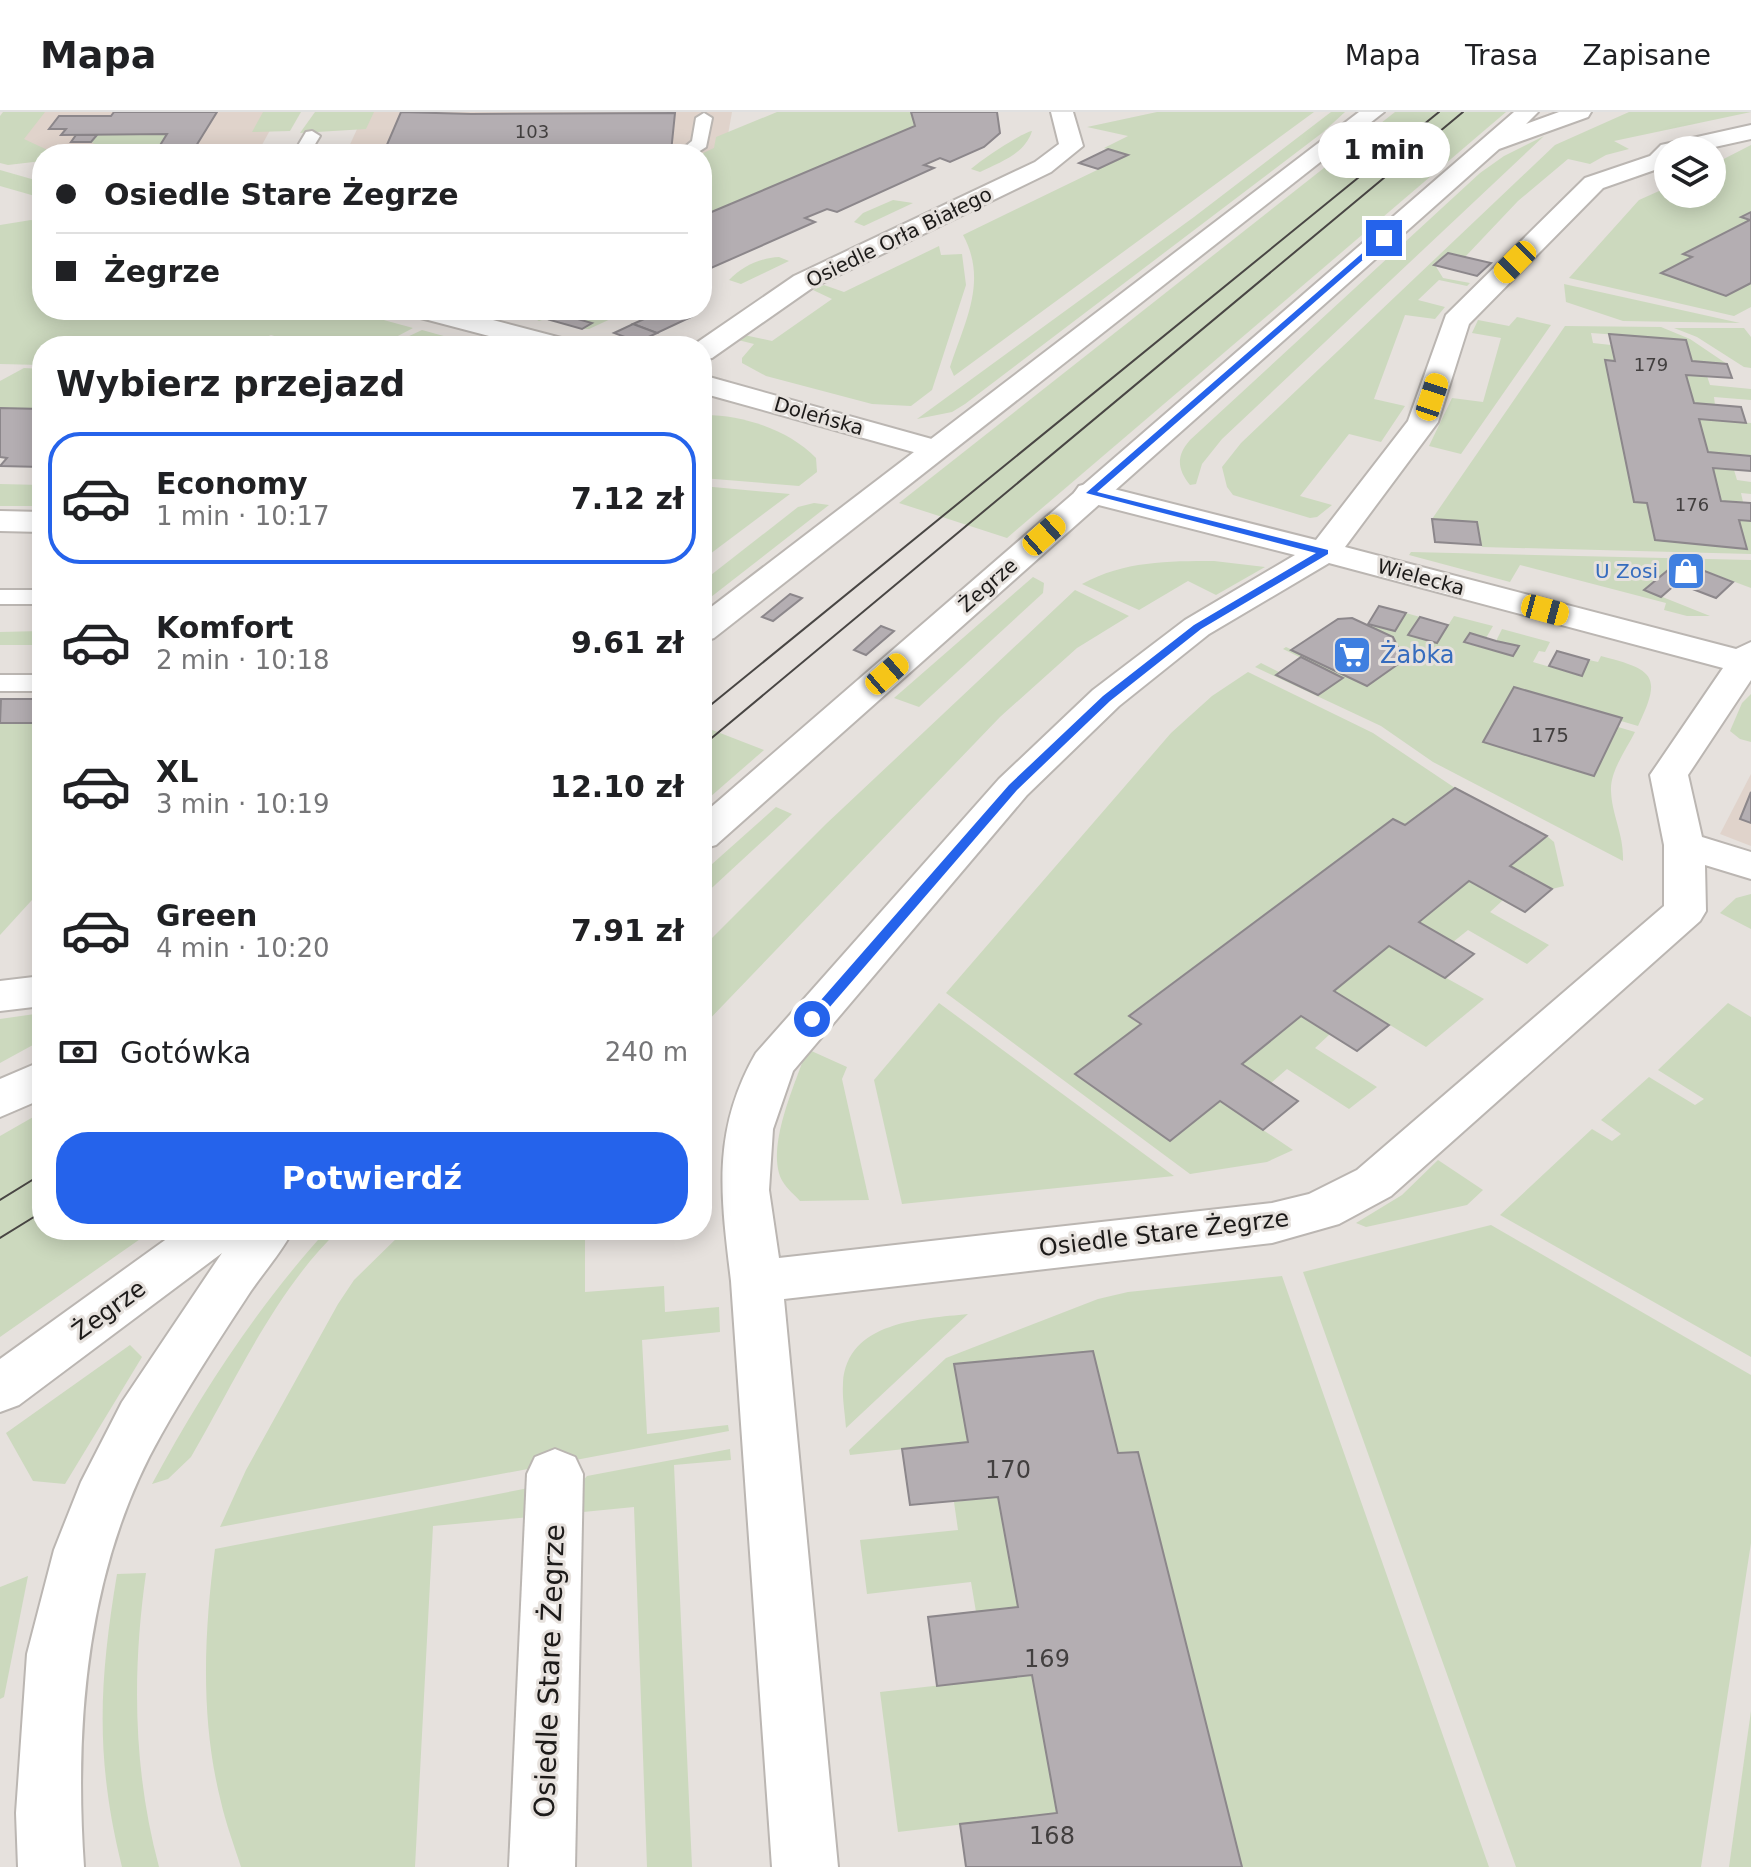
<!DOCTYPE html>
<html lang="pl">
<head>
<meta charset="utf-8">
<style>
  body { margin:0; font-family:"DejaVu Sans",sans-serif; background:#f2f2f2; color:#202124; height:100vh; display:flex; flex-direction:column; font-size:30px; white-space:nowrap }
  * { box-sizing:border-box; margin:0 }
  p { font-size:26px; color:#757577 }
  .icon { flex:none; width:44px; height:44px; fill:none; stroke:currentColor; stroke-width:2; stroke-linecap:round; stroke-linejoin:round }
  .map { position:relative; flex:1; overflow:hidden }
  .sheet { position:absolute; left:32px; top:224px; width:680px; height:904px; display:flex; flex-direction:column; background:#fff; border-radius:32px; box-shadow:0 4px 20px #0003 }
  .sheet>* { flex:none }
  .banner { position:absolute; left:32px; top:32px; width:680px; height:176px; border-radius:32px; box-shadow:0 4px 20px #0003; display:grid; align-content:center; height:176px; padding:0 24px; background:#fff }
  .fabs { position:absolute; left:1654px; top:24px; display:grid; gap:16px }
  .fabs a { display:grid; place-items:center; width:72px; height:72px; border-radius:50%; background:#fff; box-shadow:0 4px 20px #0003; font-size:40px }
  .end { position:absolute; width:36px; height:36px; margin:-18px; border:10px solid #2563eb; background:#fff; box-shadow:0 0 0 4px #fff }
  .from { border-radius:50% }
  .bubble { position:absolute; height:56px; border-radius:28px; background:#fff; box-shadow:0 4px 20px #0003; font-size:26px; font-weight:600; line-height:56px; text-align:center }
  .car { position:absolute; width:24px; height:48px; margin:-24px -12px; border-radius:10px; box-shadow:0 0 6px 2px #0007; background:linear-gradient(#f5c518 24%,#345 0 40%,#f5c518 0 76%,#345 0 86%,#f5c518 0) }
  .banner b { display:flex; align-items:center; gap:28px; height:76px; font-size:30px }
  .banner b+b { border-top:2px solid #e0e0e0 }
  .banner i { width:20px; height:20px; background:#202124 }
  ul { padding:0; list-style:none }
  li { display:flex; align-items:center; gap:24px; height:132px; margin:0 16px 12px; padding:0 8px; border:4px solid transparent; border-radius:32px }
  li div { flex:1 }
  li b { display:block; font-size:30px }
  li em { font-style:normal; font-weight:600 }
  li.on { border-color:#2563eb }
  li>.icon { width:72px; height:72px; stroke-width:1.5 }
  h2 { padding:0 24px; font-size:36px; line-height:96px }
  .pay { display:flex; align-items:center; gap:20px; height:88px; padding:0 24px; font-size:30px }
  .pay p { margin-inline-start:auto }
  .action { display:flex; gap:16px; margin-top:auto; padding:16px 24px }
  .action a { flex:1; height:92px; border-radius:32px; background:#2563eb; color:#fff; font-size:32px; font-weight:600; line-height:92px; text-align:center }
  header { display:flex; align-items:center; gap:48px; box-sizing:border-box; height:112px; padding:0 40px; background:#fff; border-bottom:2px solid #e0e0e0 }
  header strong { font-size:38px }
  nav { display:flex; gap:44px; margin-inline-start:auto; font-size:28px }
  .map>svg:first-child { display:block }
  .built { fill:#e0d3cb }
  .green { fill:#ccd9be }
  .building { fill:#b4aeb2; stroke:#8c878b; stroke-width:2 }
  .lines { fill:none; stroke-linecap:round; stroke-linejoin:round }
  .service-casing { stroke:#bbb6b2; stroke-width:4 }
  .minor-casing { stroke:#bbb6b2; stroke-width:4 }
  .tertiary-casing { stroke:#bbb6b2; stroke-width:4 }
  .service { fill:#fff; fill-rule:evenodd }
  .minor { fill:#fff; fill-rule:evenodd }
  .tertiary { fill:#fff; fill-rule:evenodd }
  .tram { stroke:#494644; stroke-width:2 }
  .route { fill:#2563eb }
  .labels { text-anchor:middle; stroke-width:6; stroke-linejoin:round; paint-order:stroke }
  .far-number-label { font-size:18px; fill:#423f3f }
  .far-street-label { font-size:20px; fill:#1c1a19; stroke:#e6e1dd }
  .far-shop-label { font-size:20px; fill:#366cbe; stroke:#e6e1dd; text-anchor:end }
  .number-label { font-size:20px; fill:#423f3f }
  .shop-label { font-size:24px; fill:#366cbe; stroke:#e6e1dd; text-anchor:start }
  .street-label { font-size:24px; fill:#1c1a19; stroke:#e6e1dd }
  .near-number-label { font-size:24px; fill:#423f3f }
  .near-street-label { font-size:28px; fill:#1c1a19; stroke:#e6e1dd }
</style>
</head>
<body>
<header>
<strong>Mapa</strong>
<nav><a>Mapa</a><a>Trasa</a><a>Zapisane</a></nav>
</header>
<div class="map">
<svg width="1751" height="1755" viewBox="0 0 1751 1755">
  <rect width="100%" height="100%" fill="#e6e1dd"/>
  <g class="built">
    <polygon points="21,0 280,0 257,42 51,42 3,21"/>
    <polygon points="365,0 732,0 726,34 702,42 346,41"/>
    <polygon points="1751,662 1751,734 1720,722"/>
  </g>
  <g class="green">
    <polygon points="3,0 45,0 24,27 54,41 63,40 42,42 42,49 8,53 0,51 0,4"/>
    <polygon points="263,0 301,0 290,19 252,20"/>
    <polygon points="315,0 374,0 366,17 300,21"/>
    <polygon points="777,0 911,0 915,14 702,104 701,42 714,36 716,25"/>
    <path d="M1157 0H1314L954 264 950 255C965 209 988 169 963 123L1126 44 1104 36 1128 24 1087 15Z"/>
    <polygon points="1331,0 1345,0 1322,21 965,292 952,300 917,307 1194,105"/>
    <polygon points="1395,0 1506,0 1007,426 899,391"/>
    <polygon points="1629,0 1751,0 1614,29 1629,37 1606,43 1590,52 1568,47 1518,89 1465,145 1448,141 1435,153 1443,166 1470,171 1467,174 1439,168 1418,188 1445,195 1435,207 1405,203 1374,287 1405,294 1381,330 1349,322 1300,384 1332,393 1317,405 1310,406 1233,383 1227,375 1222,355 1241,331 1555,33"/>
    <path d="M1032 19C1025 42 1000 50 980 60L971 57C981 48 1021 21 1032 19Z"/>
    <polygon points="167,22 159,35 100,35 91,30 97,23"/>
    <path d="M1544 24 1222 327 1202 352 1196 372 1190 373C1177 357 1176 344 1190 328L1480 61 1504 44Z"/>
    <polygon points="1751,33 1751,100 1742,105 1750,108 1684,141 1692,145 1662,161 1726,183 1751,171 1751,195 1734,204 1569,166 1639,88 1668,75 1668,82 1712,82 1712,53"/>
    <polygon points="0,58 42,70 35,84 0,74"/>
    <polygon points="893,88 913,91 864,114 854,110 863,101"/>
    <polygon points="31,108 42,111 42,198 347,198 413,216 379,234 306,234 271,223 264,226 287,234 42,234 42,253 0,252 0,113"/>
    <polygon points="939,134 941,143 962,142 966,173 932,278 911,294 872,292 766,264 742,251 742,246 754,232 738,228 744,223 772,229 832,187 813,178 824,173 844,180"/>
    <path d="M779 145 789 149 741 172 729 168C743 154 760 146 779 145Z"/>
    <polygon points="1564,172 1740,211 1623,209 1566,190"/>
    <polygon points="518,198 630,198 589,217 582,217 590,210 560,202 539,209"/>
    <polygon points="1517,205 1551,213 1461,342 1429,334 1452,286 1483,290 1501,226 1472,221 1478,208 1509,214"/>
    <polygon points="1565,214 1661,215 1690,227 1727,252 1692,249 1686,228 1591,221 1593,231 1611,233 1615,249 1605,249 1634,390 1647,391 1655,427 1747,436 1739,408 1751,409 1751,442 1482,435 1476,410 1432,407"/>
    <polygon points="1674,216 1744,216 1751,225 1751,256 1744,255 1697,225"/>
    <polygon points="422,218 480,234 388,234"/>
    <polygon points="24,256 42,257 42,297 0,296 0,269"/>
    <polygon points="1686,263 1707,264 1710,273 1751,277 1751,288 1714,285 1715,293 1694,291"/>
    <path d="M702 303C741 302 789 318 816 346L817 360 799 374 702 366Z"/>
    <polygon points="1699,307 1751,311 1751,344 1708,340"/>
    <polygon points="1713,356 1734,358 1737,368 1751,370 1751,382 1741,381 1743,390 1721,389"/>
    <polygon points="0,372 42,373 42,394 0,394"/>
    <polygon points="702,374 790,382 702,448"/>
    <polygon points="814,391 829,393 702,492 702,470 798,395"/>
    <polygon points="1411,440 1751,448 1751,476 1679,449 1645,478 1710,504 1687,504 1664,498 1666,491 1520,453 1510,470 1409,443"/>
    <path d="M1214 449 1265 455 1216 483 1188 469 1139 498 1082 472C1124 449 1168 449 1214 449Z"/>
    <polygon points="1033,465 1044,471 1043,481 919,595 894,586"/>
    <polygon points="1075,478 1129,504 1077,536 1000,605 702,915 702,836 826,712"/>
    <path d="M1406 501 1420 505 1409 522 1437 531 1454 504 1493 514 1486 526 1470 521 1465 531 1513 544 1518 534 1496 529 1502 517 1550 530 1545 540 1539 539 1533 550 1581 564 1589 548 1598 550 1601 544C1655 558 1662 564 1638 614L1621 609V606L1514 575 1483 630 1594 663 1618 615 1635 620C1626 638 1610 659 1611 679 1612 704 1624 722 1623 749L1433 650 1381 614 1255 555 1261 551 1279 560 1276 563 1317 583 1342 566 1283 537 1286 535 1368 574 1404 548 1393 525 1367 513 1395 519Z"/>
    <polygon points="42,519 42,533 0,533 0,520"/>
    <polygon points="1248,560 1373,621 1455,676 1405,713 1392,707 1129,903 1220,989 1293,1038 1267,1050 1190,1062 946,881 1171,621 1212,584"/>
    <polygon points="1751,582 1751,630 1740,627 1730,619 1742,591"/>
    <polygon points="0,611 42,611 42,777 0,823"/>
    <polygon points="702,614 764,638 702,692"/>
    <polygon points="776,695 792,702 702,785 702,761"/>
    <polygon points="1547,724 1554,730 1564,774 1552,777 1510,754"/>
    <polygon points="1469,769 1503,788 1490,800 1549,833 1527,852 1468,818 1453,830 1419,810"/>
    <polygon points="1751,782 1751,817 1720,801 1736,786"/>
    <polygon points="1389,834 1484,887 1426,935 1334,879"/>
    <polygon points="939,891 1174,1064 902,1092 874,968"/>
    <polygon points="1728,891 1751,905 1751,1245 1500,1103 1592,1017 1612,1029 1621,1022 1601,1008 1649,965 1695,993 1704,987 1658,958"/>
    <polygon points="42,901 42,928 0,951 0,907"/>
    <polygon points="1301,904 1330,922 1315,936 1377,975 1349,997 1287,957 1271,971 1242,952"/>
    <path d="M807 937 847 955 842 967 869 1088 800 1089C795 1083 787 1077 783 1070 764 1037 796 971 807 937Z"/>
    <polygon points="42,1000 42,1118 153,1118 0,1225 0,1024"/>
    <polygon points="1438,1048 1483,1078 1467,1093 1366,1115 1356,1111 1402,1083"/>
    <polygon points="1491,1113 1751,1263 1751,1431 1701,1755 1516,1755 1303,1160"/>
    <path d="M327 1118H339C277 1176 234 1271 191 1345L168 1367 152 1372C201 1281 257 1195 327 1118Z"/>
    <polygon points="405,1118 585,1118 585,1180 664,1174 665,1200 719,1195 720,1220 642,1228 647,1322 728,1313 729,1319 220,1415 246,1358 338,1192 354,1168"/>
    <polygon points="1282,1164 1489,1755 1242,1755 1138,1340 1118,1341 1093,1239 954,1252 968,1330 850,1343 849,1338 946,1246 1098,1187 1128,1180"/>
    <path d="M968 1202 846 1316C845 1301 842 1286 843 1271 847 1209 921 1207 968 1202Z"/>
    <polygon points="130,1233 142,1245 65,1372 33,1369 6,1321"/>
    <polygon points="730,1337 731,1348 674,1353 692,1755 647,1755 634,1395 573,1401 574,1379 587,1364"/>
    <path d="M539 1374 542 1404 433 1414 415 1755H241C234 1733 226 1712 221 1690 200 1607 204 1521 215 1437Z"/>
    <polygon points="998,1385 1018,1495 976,1500 971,1470 867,1482 860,1428 958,1418 954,1390"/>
    <path d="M146 1461C132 1560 133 1658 159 1755H122C95 1646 99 1571 117 1462Z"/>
    <polygon points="28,1464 4,1585 0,1587 0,1475"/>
    <polygon points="1032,1563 1057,1701 898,1720 880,1580"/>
    <polygon points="1751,1599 1751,1755 1729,1755"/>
  </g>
  <g class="building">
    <polygon points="114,0 217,0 196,34 159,35 167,22 61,23 66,17 49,17 59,4 111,4"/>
    <polygon points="401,0 471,2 675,1 671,40 383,42"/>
    <polygon points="911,0 997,0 1000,21 984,35 950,50 940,46 924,53 934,56 837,100 827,97 805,106 815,110 702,160 702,104 915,14"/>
    <polygon points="76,23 97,23 91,30 71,30"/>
    <polygon points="1108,37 1128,43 1098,57 1079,51"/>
    <polygon points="1751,100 1751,171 1726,184 1661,161 1692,145 1683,142 1750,108 1741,105"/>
    <polygon points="1448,141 1465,145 1491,151 1477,164 1434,153"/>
    <polygon points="664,198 691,205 657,221 633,212"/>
    <polygon points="560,202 592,211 582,217 550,208"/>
    <polygon points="633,212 657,221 638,230 614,221"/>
    <polygon points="1609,222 1686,228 1692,249 1727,252 1732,266 1686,263 1694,291 1741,295 1746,311 1699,307 1708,340 1751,344 1751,359 1713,356 1721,389 1751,391 1751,409 1739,408 1747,437 1655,428 1647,391 1634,390 1605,248 1615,249"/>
    <polygon points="0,296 42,297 42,355 0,354 7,346 0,345"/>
    <polygon points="1432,407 1477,410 1481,433 1435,430"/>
    <polygon points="1679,449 1733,470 1716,486 1677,471 1661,485 1644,478"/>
    <polygon points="790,482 802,486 773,509 762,505"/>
    <polygon points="1379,494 1406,501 1395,519 1368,512"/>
    <polygon points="1420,505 1448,513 1437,531 1408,523"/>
    <polygon points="1352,506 1393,525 1404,548 1367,574 1291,538 1338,507"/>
    <polygon points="881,514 894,519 866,543 854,538"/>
    <polygon points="1470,521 1496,529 1519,534 1513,544 1464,530"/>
    <polygon points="1557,539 1589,548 1582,564 1549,554"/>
    <polygon points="1301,545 1343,566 1318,583 1276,563"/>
    <polygon points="1514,575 1622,606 1594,664 1483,630"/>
    <polygon points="1,587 42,587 42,611 0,611"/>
    <polygon points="1455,676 1547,724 1510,754 1552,777 1525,800 1469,769 1419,810 1474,842 1445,866 1389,834 1334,879 1389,913 1357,939 1301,904 1242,952 1298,989 1263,1018 1220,989 1170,1029 1075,962 1141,912 1129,904 1393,707 1405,713"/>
    <polygon points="1751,680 1751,711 1740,707"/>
    <polygon points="585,1118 662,1118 662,1119 585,1126"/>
    <polygon points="1093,1239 1118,1341 1138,1340 1242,1755 966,1755 960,1712 1057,1701 1032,1563 937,1574 928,1505 1018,1495 998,1385 910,1393 902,1337 968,1330 954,1252"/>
  </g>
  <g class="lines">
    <defs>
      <g id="service">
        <polygon points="704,1 712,6 706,35 695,42 676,42 692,29 696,6"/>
        <polygon points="312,19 320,24 309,42 293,42 306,20"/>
        <rect x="0" y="478" width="42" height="14"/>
        <rect x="0" y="563" width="42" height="16"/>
      </g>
      <g id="minor">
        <polygon points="1051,0 1073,0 1083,34 1051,60 812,176 712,246 702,248 702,234 692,234 794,164 1035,50 1059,32"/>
        <path d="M1751 13V27L1701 38H1668L1666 54 1603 76 1469 212 1438 310 1345 435 1736 537 1751 530V568L1688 663 1702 725 1751 740V767L1705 753 1706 799 1700 809 1391 1084 1339 1112 1272 1131 784 1187 838 1755H772L731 1169C721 1085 711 1019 756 941L999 667 1093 578 1185 508 1295 443 1079 388 1074 381 1079 374 1090 371 1316 428 1408 309 1446 203 1585 66 1650 44 1661 33ZM1329 451 1723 556 1650 663 1664 733V794L1357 1058 1309 1082 1272 1091 779 1146 769 1078 773 1017 793 959 1027 683 1119 594 1209 522Z"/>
        <polygon points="409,198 455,198 569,228 573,234 527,234 413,204"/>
        <polygon points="702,263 946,331 950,337 946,343 935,346 702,281"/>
        <polygon points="0,399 42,400 42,420 0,419"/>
        <polygon points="555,1337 575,1345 583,1362 575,1755 509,1755 527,1362 535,1345"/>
      </g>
      <g id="tertiary">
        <polygon points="1359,0 1384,0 714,526 702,530 702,502"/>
        <polygon points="1514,0 1538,0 1526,12 1559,0 1591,0 1588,5 1499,37 716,733 702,737 702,703"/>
        <polygon points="42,864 42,894 0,899 0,869"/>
        <polygon points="42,949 42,987 0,1005 0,967"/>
        <path d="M179 1118H293C280 1143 260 1164 245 1188 216 1232 187 1277 161 1323 87 1453 74 1609 84 1755H18L16 1701 27 1542 54 1438 81 1370 122 1290 222 1141 19 1293 0 1300V1247Z"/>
      </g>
    </defs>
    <use href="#service" class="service-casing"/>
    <use href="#minor" class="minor-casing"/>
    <use href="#tertiary" class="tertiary-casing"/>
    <use href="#service" class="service"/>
    <use href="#minor" class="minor"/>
    <use href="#tertiary" class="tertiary"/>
    <g class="tram">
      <polyline points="702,600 1439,0"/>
      <polyline points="702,634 1463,0"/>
      <polyline points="0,1088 42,1062"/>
      <polyline points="0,1126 42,1100"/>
    </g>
  </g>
  <polygon class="route" points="1382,124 1388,126 1097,380 1328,438 1328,442 1201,517 1110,589 1017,678 816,911 807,911 807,904 1009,673 1103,584 1194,513 1316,441 1086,381"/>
  <defs>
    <symbol id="shop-square" viewBox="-11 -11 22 22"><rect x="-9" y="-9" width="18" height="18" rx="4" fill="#3f7fe0" stroke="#e6e1dd"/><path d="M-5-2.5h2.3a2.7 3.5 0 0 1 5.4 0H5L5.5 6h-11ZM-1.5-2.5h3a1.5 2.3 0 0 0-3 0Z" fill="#fff"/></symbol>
    <symbol id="supermarket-square" viewBox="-11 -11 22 22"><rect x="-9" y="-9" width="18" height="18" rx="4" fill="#3f7fe0" stroke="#e6e1dd"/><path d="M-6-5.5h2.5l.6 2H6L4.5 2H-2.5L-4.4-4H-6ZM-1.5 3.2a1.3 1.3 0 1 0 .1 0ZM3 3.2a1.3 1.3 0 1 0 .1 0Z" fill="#fff"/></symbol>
  </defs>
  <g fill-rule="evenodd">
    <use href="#shop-square" x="1664" y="437" width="44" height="44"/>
    <use href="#supermarket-square" x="1330" y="521" width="44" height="44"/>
  </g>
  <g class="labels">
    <g class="far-number-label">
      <text x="532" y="26">103</text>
      <text x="1651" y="259">179</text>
      <text x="1692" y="399">176</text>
    </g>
    <g class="far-street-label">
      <text transform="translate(899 125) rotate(-26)" y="7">Osiedle Orła Białego</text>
      <text transform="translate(819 304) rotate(16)" y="7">Doleńska</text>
      <text transform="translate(1421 465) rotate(15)" y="7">Wielecka</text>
      <text transform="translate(988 473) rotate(-41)" y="7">Żegrze</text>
    </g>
    <g class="far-shop-label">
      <text x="1658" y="466">U Zosi</text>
    </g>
    <g class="number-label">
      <text x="1550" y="630">175</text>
    </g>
    <g class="shop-label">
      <text x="1380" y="551">Żabka</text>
    </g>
    <g class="street-label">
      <text transform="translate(1164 1121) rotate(-7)" y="8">Osiedle Stare Żegrze</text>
      <text transform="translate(109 1198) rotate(-36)" y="8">Żegrze</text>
    </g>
    <g class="near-number-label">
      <text x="1008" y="1366">170</text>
      <text x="1047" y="1555">169</text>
      <text x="1052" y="1732">168</text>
    </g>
    <g class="near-street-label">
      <text transform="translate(549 1559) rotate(-88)" y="10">Osiedle Stare Żegrze</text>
    </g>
  </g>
</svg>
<div class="fabs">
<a><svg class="icon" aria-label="layers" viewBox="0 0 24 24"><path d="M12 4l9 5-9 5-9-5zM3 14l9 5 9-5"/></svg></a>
</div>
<i class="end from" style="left:812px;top:907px"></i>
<i class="end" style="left:1384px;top:126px"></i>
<div class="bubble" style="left:1318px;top:10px;width:132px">1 min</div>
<i class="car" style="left:1515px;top:150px;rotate:225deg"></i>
<i class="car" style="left:1432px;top:285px;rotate:18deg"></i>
<i class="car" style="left:1044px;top:423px;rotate:48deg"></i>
<i class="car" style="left:1545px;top:498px;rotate:105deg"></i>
<i class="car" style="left:887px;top:562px;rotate:49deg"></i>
<div class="banner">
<b><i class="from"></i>Osiedle Stare Żegrze</b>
<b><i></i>Żegrze</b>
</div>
<section class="sheet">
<h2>Wybierz przejazd</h2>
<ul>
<li class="on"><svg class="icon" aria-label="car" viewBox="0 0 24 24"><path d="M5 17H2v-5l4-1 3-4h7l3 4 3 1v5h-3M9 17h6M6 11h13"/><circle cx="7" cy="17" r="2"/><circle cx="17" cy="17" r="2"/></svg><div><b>Economy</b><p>1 min · 10:17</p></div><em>7.12 zł</em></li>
<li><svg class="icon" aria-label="car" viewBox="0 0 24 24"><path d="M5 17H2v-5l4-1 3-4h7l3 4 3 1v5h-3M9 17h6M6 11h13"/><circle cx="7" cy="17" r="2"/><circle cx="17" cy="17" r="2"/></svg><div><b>Komfort</b><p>2 min · 10:18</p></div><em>9.61 zł</em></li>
<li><svg class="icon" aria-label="car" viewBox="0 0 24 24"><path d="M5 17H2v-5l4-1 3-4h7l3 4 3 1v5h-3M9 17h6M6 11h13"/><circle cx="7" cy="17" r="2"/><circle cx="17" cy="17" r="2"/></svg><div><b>XL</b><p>3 min · 10:19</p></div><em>12.10 zł</em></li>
<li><svg class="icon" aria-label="car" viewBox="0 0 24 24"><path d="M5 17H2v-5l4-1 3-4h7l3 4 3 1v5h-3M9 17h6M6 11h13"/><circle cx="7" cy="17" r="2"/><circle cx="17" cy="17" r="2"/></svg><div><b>Green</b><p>4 min · 10:20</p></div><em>7.91 zł</em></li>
</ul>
<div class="pay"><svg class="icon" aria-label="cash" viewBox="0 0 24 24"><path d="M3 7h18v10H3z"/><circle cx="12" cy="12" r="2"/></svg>Gotówka<p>240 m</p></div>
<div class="action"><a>Potwierdź</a></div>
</section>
</div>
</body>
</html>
